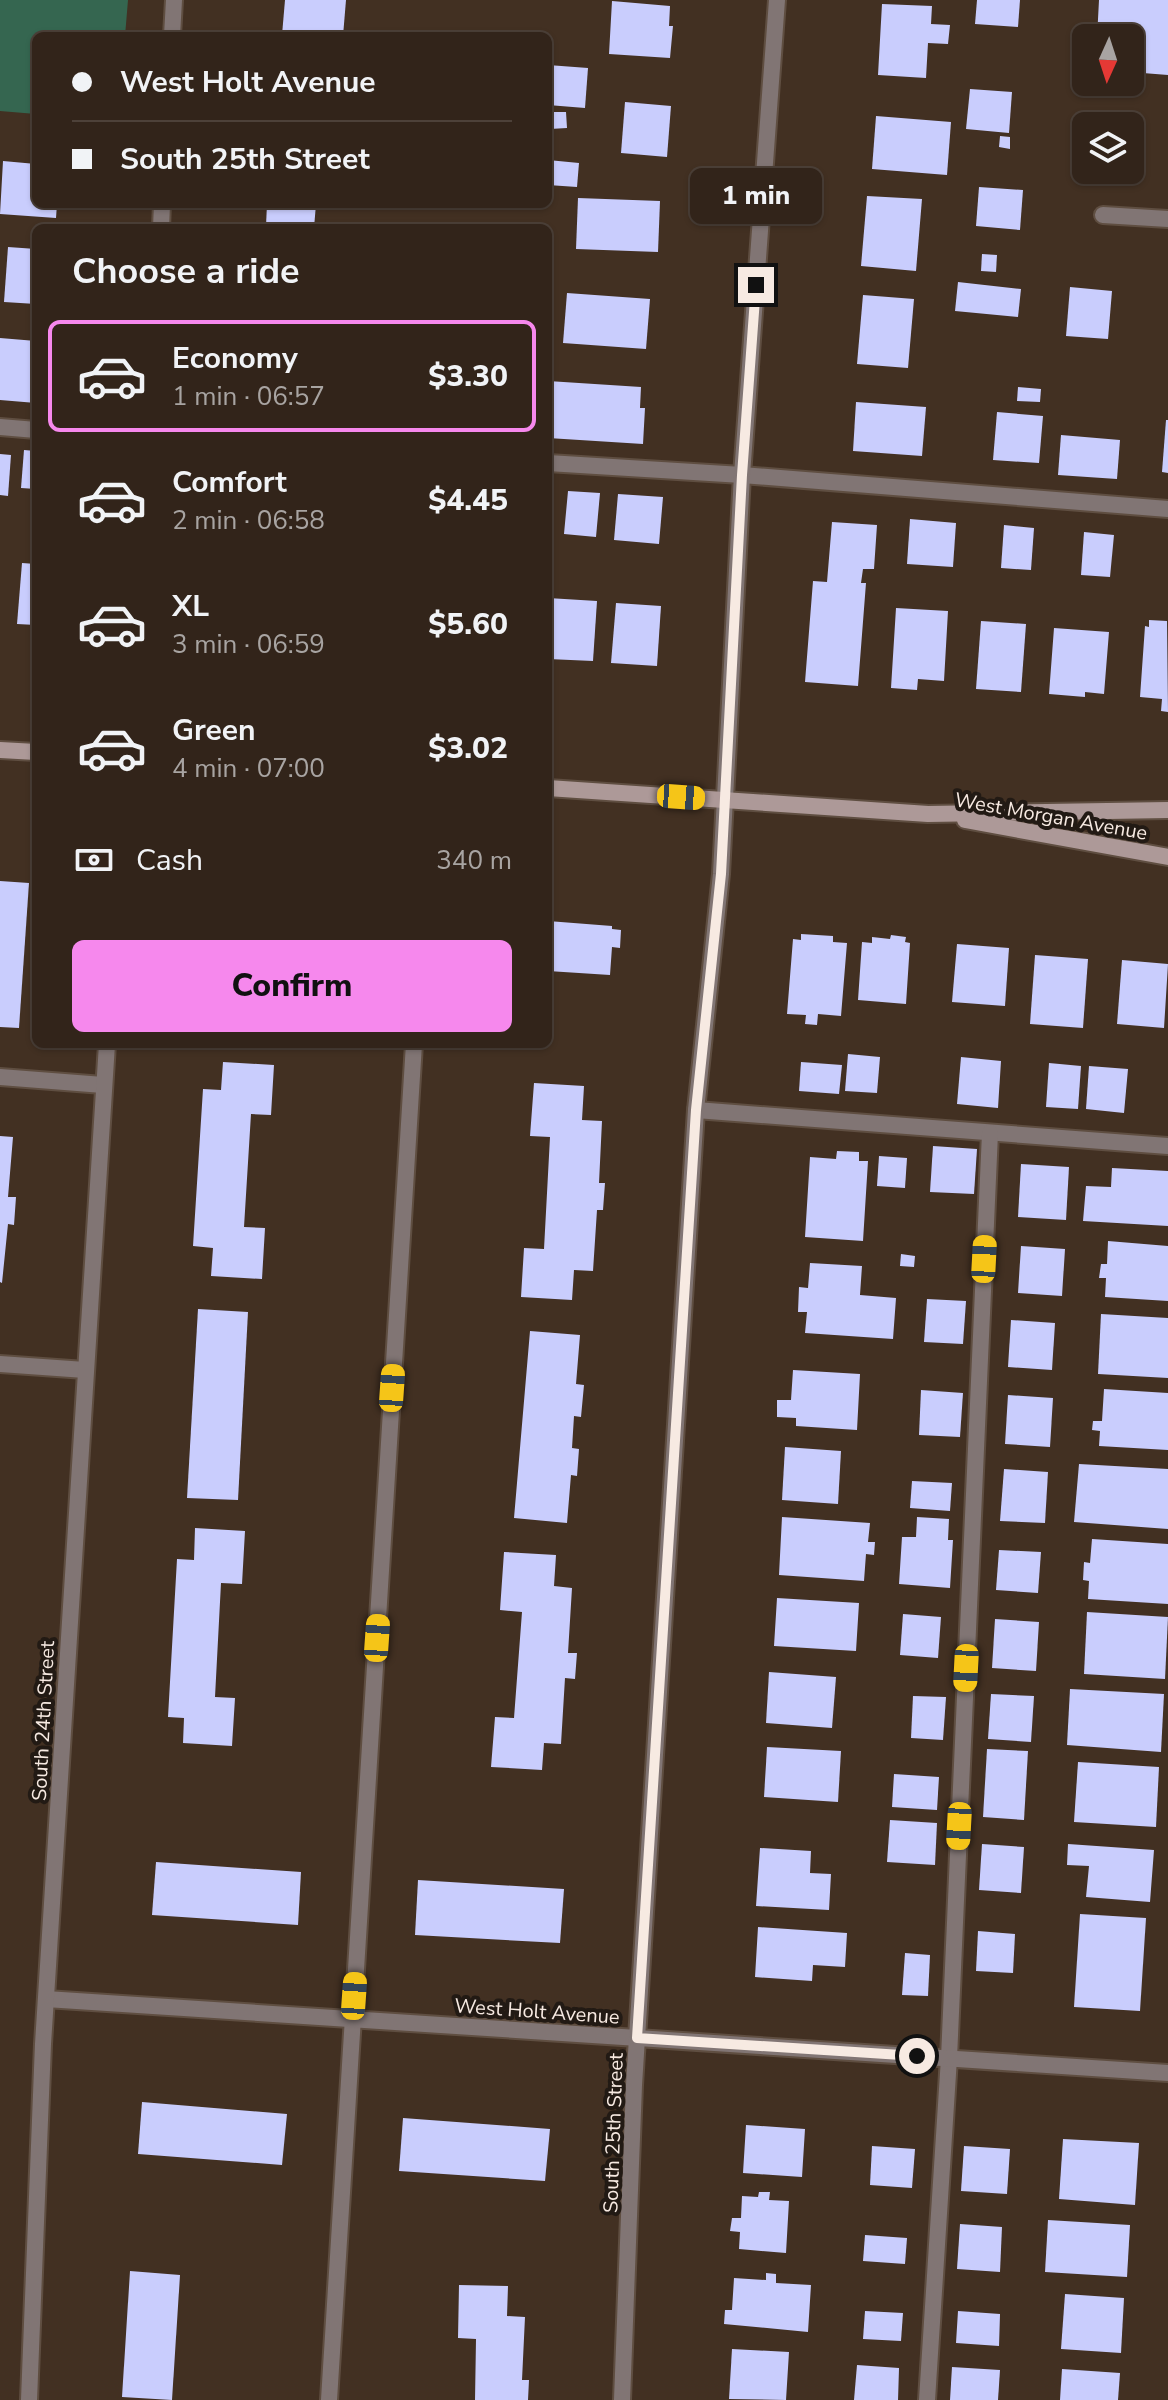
<!DOCTYPE html>
<html lang="en">
<head>
<meta charset="utf-8">
<style>
  body { margin:0; font-family:"Nunito Sans",sans-serif; background:#3d3027; color:#f1f3f6; height:100vh; display:flex; flex-direction:column; font-size:30px; white-space:nowrap }
  * { box-sizing:border-box; margin:0 }
  p { font-size:26px; color:#a8a4a2 }
  .icon { flex:none; width:44px; height:44px; fill:none; stroke:currentColor; stroke-width:2; stroke-linecap:round; stroke-linejoin:round }
  .map { position:relative; flex:1; overflow:hidden }
  .details { position:absolute; left:32px; top:224px; width:520px; height:824px; display:flex; flex-direction:column; background:#32241a; border-radius:12px; box-shadow:0 2px 6px #0004,0 0 0 2px #4d4139 }
  .details>* { flex:none }
  .top-card { position:absolute; left:32px; top:32px; width:520px; height:176px; border-radius:12px; box-shadow:0 2px 6px #0004,0 0 0 2px #4d4139; display:grid; align-content:center; height:176px; padding:0 40px; background:#32241a }
  .needle { width:52px; rotate:183deg }
  .controls { position:absolute; left:1072px; top:24px; display:grid; gap:16px }
  .controls a { display:grid; place-items:center; width:72px; height:72px; border-radius:12px; background:#32241a; box-shadow:0 2px 6px #0004,0 0 0 2px #4d4139; font-size:40px }
  .end { position:absolute; width:36px; height:36px; margin:-18px; border:10px solid #f7eae2; background:#111; box-shadow:0 0 0 4px #111 }
  .from { border-radius:50% }
  .bubble { position:absolute; height:56px; border-radius:12px; background:#32241a; box-shadow:0 2px 6px #0004,0 0 0 2px #4d4139; font-size:26px; font-weight:800; line-height:56px; text-align:center }
  .car { position:absolute; width:24px; height:48px; margin:-24px -12px; border-radius:10px; box-shadow:0 0 6px 2px #0007; background:linear-gradient(#f5c518 24%,#345 0 40%,#f5c518 0 76%,#345 0 86%,#f5c518 0) }
  .top-card b { display:flex; align-items:center; gap:28px; height:76px; font-size:30px }
  .top-card b+b { border-top:2px solid #4d4139 }
  .top-card i { width:20px; height:20px; background:#f1f3f6 }
  ul { padding:0; list-style:none }
  li { display:flex; align-items:center; gap:24px; height:112px; margin:0 16px 12px; padding:0 24px; border:4px solid transparent; border-radius:12px }
  li div { flex:1 }
  li b { display:block; font-size:30px }
  li em { font-style:normal; font-weight:800 }
  li.current { border-color:#f688ed }
  li>.icon { width:72px; height:72px; stroke-width:1.5 }
  h2 { padding:0 40px; font-size:36px; line-height:96px }
  .pay { display:flex; align-items:center; gap:20px; height:88px; padding:0 40px; font-size:30px }
  .pay p { margin-inline-start:auto }
  .button { display:flex; gap:16px; margin-top:auto; padding:16px 40px }
  .button a { flex:1; height:92px; border-radius:12px; background:#f688ed; color:#111; font-size:32px; font-weight:800; line-height:92px; text-align:center }
  .map>svg:first-child { display:block }
  .green { fill:#356650 }
  .building { fill:#c9cdfd }
  .lines { fill:none; stroke-linecap:round; stroke-linejoin:round }
  .lane-casing { stroke:#5f4e41; stroke-width:20 }
  .street-casing { stroke:#5f4e41; stroke-width:20 }
  .secondary-casing { stroke:#5f4e41; stroke-width:20 }
  .lane { stroke:#817574; stroke-width:16 }
  .street { stroke:#817574; stroke-width:16 }
  .secondary { stroke:#ad9998; stroke-width:16 }
  .route { stroke:#f7eae2; stroke-width:10 }
  .labels { text-anchor:middle; stroke-width:8; stroke-linejoin:round; paint-order:stroke }
  .street-label { font-size:20px; fill:#f7eae2; stroke:#221a14 }
</style>
</head>
<body>
<div class="map">
<svg width="1168" height="2400" viewBox="0 0 1168 2400">
  <rect width="100%" height="100%" fill="#423022"/>
  <polygon class="green" points="0,0 128,0 125,36 36,36 36,114 0,111"/>
  <g class="building">
    <polygon points="285,0 346,0 343,36 282,35"/>
    <polygon points="977,0 1020,0 1018,27 975,24"/>
    <polygon points="1099,0 1168,0 1168,75 1130,72 1130,38 1097,38"/>
    <polygon points="612,1 670,6 669,26 673,26 670,58 609,54"/>
    <polygon points="882,4 932,6 931,24 950,25 948,44 928,43 926,78 878,75"/>
    <polygon points="548,65 588,68 585,108 548,105"/>
    <polygon points="970,89 1012,92 1009,133 966,129"/>
    <polygon points="625,102 671,106 667,157 621,153"/>
    <polygon points="549,112 566,112 567,128 550,129"/>
    <polygon points="876,116 951,122 947,175 872,169"/>
    <polygon points="1000,136 1010,137 1010,149 999,147"/>
    <polygon points="548,160 579,163 577,187 548,185"/>
    <polygon points="3,161 36,164 36,204 57,204 56,218 0,214"/>
    <polygon points="979,187 1023,190 1020,230 976,226"/>
    <polygon points="867,196 922,199 916,271 861,266"/>
    <polygon points="578,198 660,201 658,252 576,249"/>
    <polygon points="267,204 316,204 314,228 266,226"/>
    <polygon points="8,247 36,249 36,304 4,302"/>
    <polygon points="982,254 997,255 996,272 981,271"/>
    <polygon points="958,282 1021,289 1018,317 955,311"/>
    <polygon points="1070,287 1112,291 1108,339 1066,336"/>
    <polygon points="567,293 650,299 646,349 563,343"/>
    <polygon points="863,295 914,299 908,368 857,364"/>
    <polygon points="0,338 36,341 36,403 0,400"/>
    <polygon points="548,381 641,387 640,408 645,408 643,444 548,438"/>
    <polygon points="1018,387 1041,389 1040,402 1017,401"/>
    <polygon points="856,402 926,407 922,456 853,451"/>
    <polygon points="997,412 1043,416 1039,463 993,460"/>
    <polygon points="1166,420 1168,420 1168,473 1162,472"/>
    <polygon points="1061,435 1120,440 1117,479 1058,475"/>
    <polygon points="24,450 36,451 36,489 21,488"/>
    <polygon points="0,454 11,455 8,496 0,495"/>
    <polygon points="568,491 600,493 596,537 564,534"/>
    <polygon points="618,494 663,497 659,544 614,540"/>
    <polygon points="910,519 956,523 953,567 907,564"/>
    <polygon points="832,522 877,525 874,569 863,569 861,583 866,583 858,686 805,682 813,581 827,582"/>
    <polygon points="1004,525 1034,528 1031,570 1001,568"/>
    <polygon points="1084,532 1114,535 1110,577 1081,575"/>
    <polygon points="22,563 36,564 36,625 17,624"/>
    <polygon points="548,598 597,601 593,661 548,659"/>
    <polygon points="616,603 661,606 657,666 611,663"/>
    <polygon points="896,608 948,611 944,681 918,679 917,690 891,688"/>
    <polygon points="1149,620 1167,621 1168,712 1161,711 1162,699 1140,697 1145,626 1149,627"/>
    <polygon points="981,621 1026,624 1021,692 976,689"/>
    <polygon points="1054,628 1109,632 1104,694 1085,692 1085,697 1049,694"/>
    <polygon points="0,881 29,883 19,1028 0,1027"/>
    <polygon points="548,921 612,926 612,929 621,930 620,948 612,947 610,975 548,971"/>
    <polygon points="801,934 833,936 833,942 847,943 841,1016 818,1014 817,1025 805,1024 806,1015 787,1014 793,939 801,940"/>
    <polygon points="891,935 906,937 905,942 910,943 906,1004 858,1000 862,942 872,943 872,937 890,939"/>
    <polygon points="957,944 1009,948 1005,1006 952,1002"/>
    <polygon points="1035,955 1088,959 1083,1028 1030,1024"/>
    <polygon points="1122,960 1168,964 1164,1028 1117,1024"/>
    <polygon points="848,1054 880,1057 877,1093 845,1091"/>
    <polygon points="961,1057 1001,1061 998,1108 957,1104"/>
    <polygon points="223,1062 274,1065 271,1115 251,1114 244,1227 265,1228 262,1279 211,1276 213,1248 193,1246 203,1089 221,1090"/>
    <polygon points="801,1062 842,1065 839,1094 799,1091"/>
    <polygon points="1049,1063 1081,1066 1078,1109 1046,1107"/>
    <polygon points="1089,1066 1128,1069 1124,1113 1086,1109"/>
    <polygon points="534,1083 584,1086 582,1120 602,1121 599,1183 605,1183 603,1210 597,1210 593,1271 574,1270 572,1300 521,1297 524,1248 544,1249 550,1137 530,1136"/>
    <polygon points="0,1136 13,1137 8,1197 16,1197 14,1225 8,1224 2,1283 0,1282"/>
    <polygon points="933,1146 977,1149 974,1194 930,1192"/>
    <polygon points="837,1151 859,1152 859,1161 868,1161 863,1241 805,1237 810,1157 836,1159"/>
    <polygon points="879,1156 907,1158 905,1188 877,1186"/>
    <polygon points="1021,1164 1069,1167 1066,1220 1018,1217"/>
    <polygon points="1112,1168 1168,1171 1168,1226 1083,1221 1086,1186 1111,1187"/>
    <polygon points="1108,1241 1168,1246 1168,1301 1105,1297 1106,1278 1099,1278 1101,1264 1107,1264"/>
    <polygon points="1021,1246 1065,1249 1062,1296 1018,1293"/>
    <polygon points="901,1254 915,1256 914,1267 900,1266"/>
    <polygon points="810,1263 862,1266 860,1295 896,1298 893,1339 805,1333 807,1312 798,1312 799,1287 808,1288"/>
    <polygon points="927,1299 966,1301 963,1344 924,1342"/>
    <polygon points="198,1309 248,1312 238,1500 187,1498"/>
    <polygon points="1101,1314 1168,1318 1168,1378 1098,1374"/>
    <polygon points="1011,1320 1055,1323 1052,1370 1008,1367"/>
    <polygon points="530,1331 580,1335 576,1384 584,1385 581,1417 574,1416 572,1448 579,1449 577,1476 571,1475 567,1523 514,1518"/>
    <polygon points="793,1370 860,1374 857,1430 796,1426 796,1418 777,1417 777,1400 791,1400"/>
    <polygon points="1104,1389 1168,1393 1168,1450 1099,1446 1100,1431 1092,1430 1093,1421 1102,1421"/>
    <polygon points="921,1390 963,1393 960,1437 919,1435"/>
    <polygon points="1008,1395 1053,1398 1050,1447 1005,1444"/>
    <polygon points="785,1447 841,1451 838,1504 782,1500"/>
    <polygon points="1079,1464 1168,1469 1168,1529 1074,1522"/>
    <polygon points="1004,1469 1048,1472 1045,1523 1000,1521"/>
    <polygon points="912,1481 952,1483 950,1511 910,1508"/>
    <polygon points="782,1517 870,1523 868,1542 875,1542 874,1555 866,1554 864,1581 779,1575"/>
    <polygon points="917,1517 949,1519 948,1540 953,1540 950,1588 899,1584 902,1537 916,1537"/>
    <polygon points="195,1528 245,1531 242,1584 221,1583 215,1697 235,1698 232,1746 183,1743 184,1718 168,1717 177,1559 194,1560"/>
    <polygon points="1092,1539 1168,1544 1168,1604 1088,1599 1089,1581 1083,1580 1084,1562 1090,1563"/>
    <polygon points="999,1550 1041,1552 1038,1593 996,1590"/>
    <polygon points="504,1552 556,1555 554,1586 572,1588 568,1653 577,1653 575,1679 565,1678 561,1744 544,1743 542,1770 491,1767 495,1717 514,1718 522,1612 500,1610"/>
    <polygon points="777,1598 859,1603 856,1651 774,1646"/>
    <polygon points="1087,1612 1168,1617 1165,1679 1084,1674"/>
    <polygon points="903,1614 941,1617 938,1658 900,1655"/>
    <polygon points="995,1619 1039,1622 1036,1671 992,1668"/>
    <polygon points="769,1672 836,1677 832,1728 766,1723"/>
    <polygon points="1070,1689 1164,1694 1161,1752 1067,1745"/>
    <polygon points="991,1694 1034,1696 1031,1742 988,1739"/>
    <polygon points="913,1696 946,1697 943,1740 911,1738"/>
    <polygon points="767,1747 841,1751 838,1802 764,1797"/>
    <polygon points="987,1749 1028,1751 1024,1820 983,1817"/>
    <polygon points="1078,1762 1159,1767 1156,1827 1074,1822"/>
    <polygon points="894,1774 939,1777 937,1810 892,1807"/>
    <polygon points="890,1820 937,1823 935,1865 887,1862"/>
    <polygon points="982,1844 1024,1847 1021,1893 979,1890"/>
    <polygon points="1068,1844 1154,1850 1150,1902 1086,1897 1089,1866 1067,1865"/>
    <polygon points="760,1848 811,1851 810,1873 831,1874 829,1910 756,1906"/>
    <polygon points="156,1862 301,1872 298,1925 152,1915"/>
    <polygon points="418,1880 564,1889 560,1943 415,1935"/>
    <polygon points="1080,1914 1146,1918 1140,2011 1074,2007"/>
    <polygon points="758,1927 847,1933 845,1967 813,1965 812,1981 755,1977"/>
    <polygon points="978,1931 1015,1934 1013,1973 976,1971"/>
    <polygon points="905,1953 930,1955 928,1996 902,1995"/>
    <polygon points="142,2102 287,2114 282,2165 138,2154"/>
    <polygon points="403,2118 550,2129 545,2181 399,2171"/>
    <polygon points="746,2125 805,2129 802,2177 743,2173"/>
    <polygon points="1063,2139 1139,2143 1135,2205 1059,2199"/>
    <polygon points="872,2146 915,2149 912,2188 870,2185"/>
    <polygon points="964,2146 1010,2149 1007,2194 961,2191"/>
    <polygon points="759,2192 770,2192 769,2200 789,2201 786,2253 739,2249 740,2232 730,2231 732,2218 741,2218 742,2196 758,2197"/>
    <polygon points="1048,2220 1130,2225 1127,2277 1045,2272"/>
    <polygon points="960,2224 1002,2227 1000,2272 957,2269"/>
    <polygon points="865,2235 907,2238 905,2264 863,2261"/>
    <polygon points="130,2271 180,2275 172,2400 122,2397"/>
    <polygon points="766,2273 776,2274 776,2283 811,2285 808,2332 724,2324 725,2310 732,2310 734,2278 766,2280"/>
    <polygon points="459,2285 508,2286 507,2316 525,2317 522,2380 529,2380 528,2400 475,2400 476,2339 458,2338"/>
    <polygon points="1065,2294 1124,2298 1121,2353 1061,2349"/>
    <polygon points="865,2311 903,2313 901,2341 863,2339"/>
    <polygon points="958,2311 1000,2314 999,2346 956,2343"/>
    <polygon points="732,2349 789,2352 786,2400 729,2399"/>
    <polygon points="857,2365 899,2368 898,2400 854,2400"/>
    <polygon points="952,2367 1000,2370 998,2400 950,2400"/>
    <polygon points="1062,2369 1120,2373 1118,2400 1060,2400"/>
  </g>
  <g class="lines">
    <defs>
      <g id="lane">
        <polyline points="1103,215 1168,219"/>
        <polyline points="0,427 36,430"/>
        <polyline points="548,463 742,475 1168,509"/>
        <polyline points="0,1077 103,1085"/>
        <polyline points="696,1110 1168,1146"/>
        <polyline points="329,2400 414,1044"/>
        <polyline points="927,2400 949,2058 990,1133"/>
      </g>
      <g id="street">
        <polyline points="172,36 174,0"/>
        <polyline points="161,228 162,204"/>
        <polyline points="0,1364 85,1370"/>
        <polyline points="46,1999 1168,2073"/>
        <polyline points="29,2400 43,2044 107,1044"/>
        <polyline points="622,2400 634,2085 696,1110 721,874 742,475 777,0"/>
      </g>
      <g id="secondary">
        <polyline points="0,750 36,752"/>
        <polyline points="548,788 928,814 1168,810"/>
        <polyline points="965,820 1168,857"/>
      </g>
    </defs>
    <use href="#lane" class="lane-casing"/>
    <use href="#street" class="street-casing"/>
    <use href="#secondary" class="secondary-casing"/>
    <use href="#lane" class="lane"/>
    <use href="#street" class="street"/>
    <use href="#secondary" class="secondary"/>
  </g>
  <g class="lines">
    <polyline class="route" points="756,285 742,475 721,874 696,1110 637,2038 917,2056"/>
  </g>
  <g class="labels">
    <g class="street-label">
      <text transform="translate(1051 816) rotate(10)" y="7">West Morgan Avenue</text>
      <text transform="translate(43 1721) rotate(-87)" y="7">South 24th Street</text>
      <text transform="translate(537 2011) rotate(4)" y="7">West Holt Avenue</text>
      <text transform="translate(613 2133) rotate(-88)" y="7">South 25th Street</text>
    </g>
  </g>
</svg>
<div class="controls">
<a><svg class="needle" viewBox="-14 -14 28 28"><path d="M0-13l5 13h-10z" fill="#e53935"/><path d="M0 13l5-13h-10z" fill="#a8a4a2"/></svg></a>
<a><svg class="icon" aria-label="layers" viewBox="0 0 24 24"><path d="M12 4l9 5-9 5-9-5zM3 14l9 5 9-5"/></svg></a>
</div>
<i class="end from" style="left:917px;top:2056px"></i>
<i class="end" style="left:756px;top:285px"></i>
<div class="bubble" style="left:690px;top:168px;width:132px">1 min</div>
<i class="car" style="left:681px;top:797px;rotate:94deg"></i>
<i class="car" style="left:984px;top:1259px;rotate:3deg"></i>
<i class="car" style="left:392px;top:1388px;rotate:4deg"></i>
<i class="car" style="left:377px;top:1638px;rotate:4deg"></i>
<i class="car" style="left:966px;top:1668px;rotate:183deg"></i>
<i class="car" style="left:959px;top:1826px;rotate:183deg"></i>
<i class="car" style="left:354px;top:1996px;rotate:4deg"></i>
<div class="top-card">
<b><i class="from"></i>West Holt Avenue</b>
<b><i></i>South 25th Street</b>
</div>
<section class="details">
<h2>Choose a ride</h2>
<ul>
<li class="current"><svg class="icon" aria-label="car" viewBox="0 0 24 24"><path d="M5 17H2v-5l4-1 3-4h7l3 4 3 1v5h-3M9 17h6M6 11h13"/><circle cx="7" cy="17" r="2"/><circle cx="17" cy="17" r="2"/></svg><div><b>Economy</b><p>1 min · 06:57</p></div><em>$3.30</em></li>
<li><svg class="icon" aria-label="car" viewBox="0 0 24 24"><path d="M5 17H2v-5l4-1 3-4h7l3 4 3 1v5h-3M9 17h6M6 11h13"/><circle cx="7" cy="17" r="2"/><circle cx="17" cy="17" r="2"/></svg><div><b>Comfort</b><p>2 min · 06:58</p></div><em>$4.45</em></li>
<li><svg class="icon" aria-label="car" viewBox="0 0 24 24"><path d="M5 17H2v-5l4-1 3-4h7l3 4 3 1v5h-3M9 17h6M6 11h13"/><circle cx="7" cy="17" r="2"/><circle cx="17" cy="17" r="2"/></svg><div><b>XL</b><p>3 min · 06:59</p></div><em>$5.60</em></li>
<li><svg class="icon" aria-label="car" viewBox="0 0 24 24"><path d="M5 17H2v-5l4-1 3-4h7l3 4 3 1v5h-3M9 17h6M6 11h13"/><circle cx="7" cy="17" r="2"/><circle cx="17" cy="17" r="2"/></svg><div><b>Green</b><p>4 min · 07:00</p></div><em>$3.02</em></li>
</ul>
<div class="pay"><svg class="icon" aria-label="cash" viewBox="0 0 24 24"><path d="M3 7h18v10H3z"/><circle cx="12" cy="12" r="2"/></svg>Cash<p>340 m</p></div>
<div class="button"><a>Confirm</a></div>
</section>
</div>
</body>
</html>
